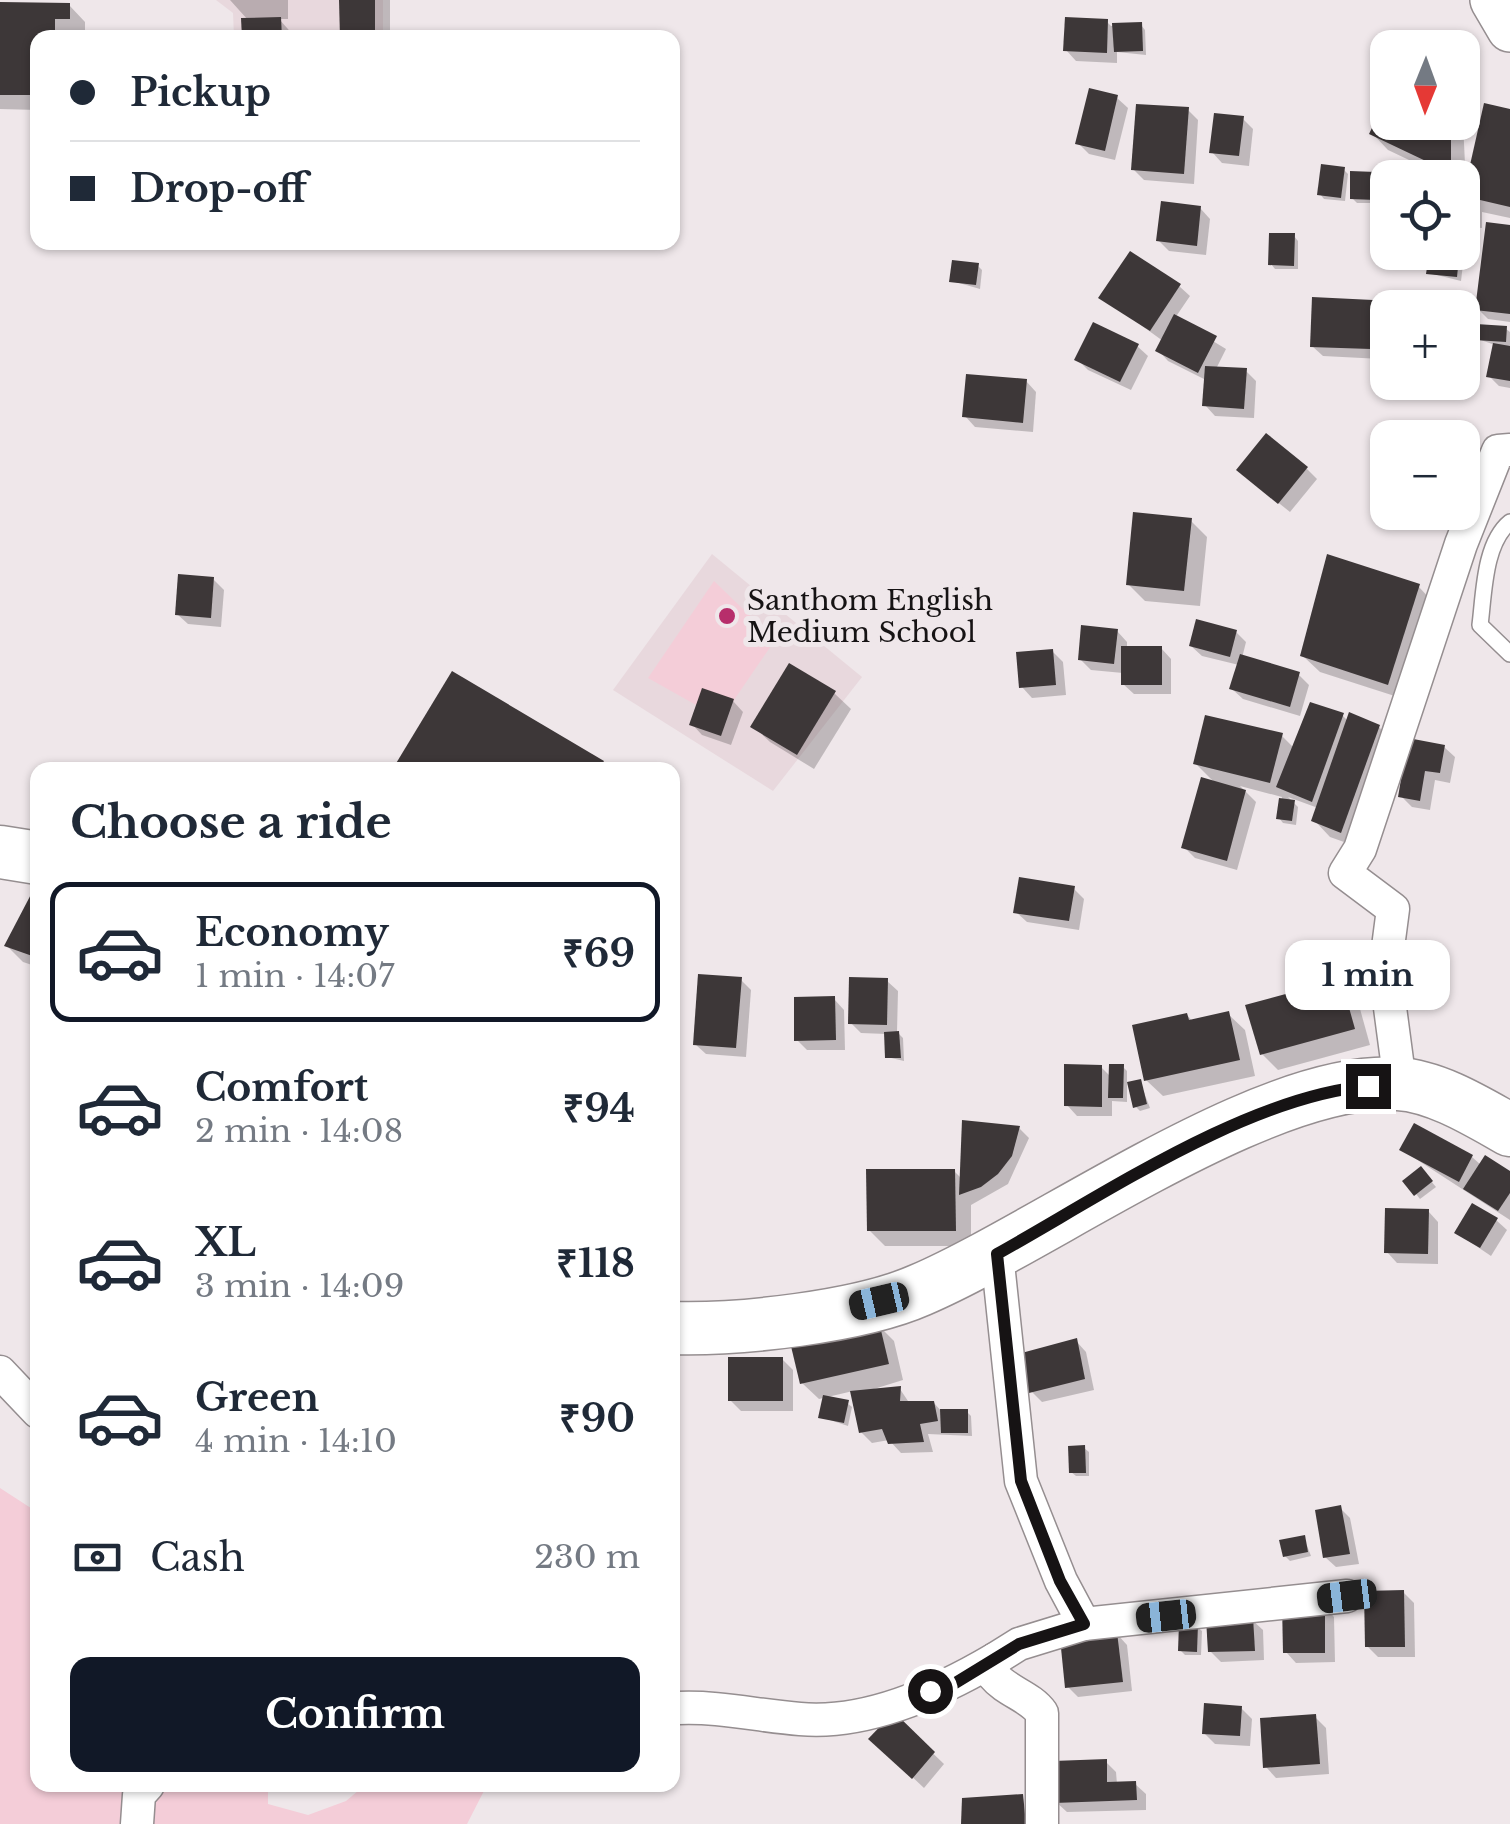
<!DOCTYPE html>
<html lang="en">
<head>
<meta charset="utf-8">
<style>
  body { margin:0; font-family:"Libre Baskerville",serif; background:#f6f6f7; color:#1f2937; height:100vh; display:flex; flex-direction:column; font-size:38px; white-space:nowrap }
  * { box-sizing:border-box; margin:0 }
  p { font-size:32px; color:#747a83 }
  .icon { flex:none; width:55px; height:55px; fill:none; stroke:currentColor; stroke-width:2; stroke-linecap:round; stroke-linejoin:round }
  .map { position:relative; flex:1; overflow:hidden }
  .drawer { position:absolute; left:30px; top:762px; width:650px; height:1030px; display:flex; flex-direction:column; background:#fff; border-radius:20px; box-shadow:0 2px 8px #0004 }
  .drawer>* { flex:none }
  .guide { position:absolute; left:30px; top:30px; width:650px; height:220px; border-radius:20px; box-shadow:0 2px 8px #0004; display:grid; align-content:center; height:220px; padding:0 40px; background:#fff }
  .needle { width:65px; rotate:181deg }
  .buttons { position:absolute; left:1370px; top:30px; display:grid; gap:20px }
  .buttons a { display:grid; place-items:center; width:110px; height:110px; border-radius:20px; background:#fff; box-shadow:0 2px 8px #0004; font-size:50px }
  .end { position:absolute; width:45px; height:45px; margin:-22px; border:12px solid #161314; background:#fff; box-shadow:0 0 0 5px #fff }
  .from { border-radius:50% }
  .bubble { position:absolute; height:70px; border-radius:20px; background:#fff; box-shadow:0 2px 8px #0004; font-size:32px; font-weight:700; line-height:70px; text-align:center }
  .car { position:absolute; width:30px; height:60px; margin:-30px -15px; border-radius:12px; box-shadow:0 0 8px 2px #0007; background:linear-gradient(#222 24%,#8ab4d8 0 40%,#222 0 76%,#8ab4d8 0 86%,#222 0) }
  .guide b { display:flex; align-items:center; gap:35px; height:95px; font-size:38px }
  .guide b+b { border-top:2px solid #e0e1e3 }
  .guide i { width:25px; height:25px; background:#1f2937 }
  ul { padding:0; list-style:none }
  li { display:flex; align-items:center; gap:30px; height:140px; margin:0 20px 15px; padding:0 20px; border:5px solid transparent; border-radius:20px }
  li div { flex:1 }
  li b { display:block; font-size:38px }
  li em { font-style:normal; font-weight:700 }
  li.current { border-color:#111827 }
  li>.icon { width:90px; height:90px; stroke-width:1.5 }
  h2 { padding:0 40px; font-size:45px; line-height:120px }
  .pay { display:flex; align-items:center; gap:25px; height:110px; padding:0 40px; font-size:38px }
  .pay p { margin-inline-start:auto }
  .action { display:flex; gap:20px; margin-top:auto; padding:20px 40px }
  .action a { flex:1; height:115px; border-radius:20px; background:#111827; color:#fff; font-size:40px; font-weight:700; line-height:115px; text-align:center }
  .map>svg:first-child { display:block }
  .built { fill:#e8d8dd }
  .green { fill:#f4cdd8 }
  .shadow { fill:#0003 }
  .building { fill:#3d3738 }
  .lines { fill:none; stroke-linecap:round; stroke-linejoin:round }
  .service-casing { stroke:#958e90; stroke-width:18 }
  .minor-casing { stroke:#958e90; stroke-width:35 }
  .secondary-casing { stroke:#958e90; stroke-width:48 }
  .trunk-casing { stroke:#958e90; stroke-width:55 }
  .service { stroke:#fff; stroke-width:15 }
  .minor { stroke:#fff; stroke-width:32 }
  .secondary { stroke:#fff; stroke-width:45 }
  .trunk { stroke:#fff; stroke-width:52 }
  .route { stroke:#161314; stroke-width:12 }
  .poi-dot { fill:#b72e6b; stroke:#efe7ea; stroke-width:4 }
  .labels { text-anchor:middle; stroke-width:10; stroke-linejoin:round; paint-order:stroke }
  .poi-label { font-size:28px; fill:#161314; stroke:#efe7ea; text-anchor:start }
</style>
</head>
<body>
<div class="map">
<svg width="1510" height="1824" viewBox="0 0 1510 1824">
  <rect width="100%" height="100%" fill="#efe7ea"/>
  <g class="built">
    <polygon points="216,0 383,0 383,37 234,37 233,13"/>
    <polygon points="712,554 862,677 773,791 613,690"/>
  </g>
  <g class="green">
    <polygon points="714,581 775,640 721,719 648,678"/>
    <polygon points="0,1488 37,1512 38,1785 268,1785 268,1804 308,1815 346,1801 365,1785 487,1785 467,1824 0,1824"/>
  </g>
  <g class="shadow">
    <polygon points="230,0 288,0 288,19 279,19 296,38 284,38 284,33 248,20"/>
    <rect x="342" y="0" width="48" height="38"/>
    <polygon points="0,5 69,5 85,22 85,34 38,38 38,110 0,109"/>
    <polygon points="1107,22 1111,26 1141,25 1145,30 1146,55 1117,52 1117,63 1076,61 1066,50"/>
    <polygon points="1422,41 1429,48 1409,48"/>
    <polygon points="1388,58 1388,81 1376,64"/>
    <polygon points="1117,98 1128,108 1115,160 1089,154 1078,143"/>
    <polygon points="1462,101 1466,185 1510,111 1510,218 1482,212 1482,228 1469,227 1477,236 1477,247 1462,246 1462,231 1467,231 1462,226 1462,207 1478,207 1466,196 1462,178 1447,178 1388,150 1372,133 1388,122 1462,122"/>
    <polygon points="1188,110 1198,120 1194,184 1144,180 1133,169"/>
    <polygon points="1242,118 1253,129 1249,166 1222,163 1212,152"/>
    <polygon points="1343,169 1348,174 1345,201 1324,199 1320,194"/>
    <polygon points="1375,174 1380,179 1379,203 1357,203 1352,198"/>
    <polygon points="1386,178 1388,178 1388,215 1384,211"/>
    <polygon points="1200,208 1210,219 1206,255 1169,251 1159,241"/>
    <polygon points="1510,228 1510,322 1488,319 1478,309"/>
    <polygon points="1294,236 1298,241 1298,269 1275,269 1271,264"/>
    <polygon points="1458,259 1463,264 1461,281 1429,273"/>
    <polygon points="978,266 982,270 980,289 952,281"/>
    <polygon points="1179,286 1190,296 1175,318 1226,349 1216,369 1246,371 1256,381 1254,418 1215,416 1205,405 1206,380 1168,361 1158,350 1163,341 1102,297"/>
    <polygon points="1372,302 1383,313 1381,359 1323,356 1312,346"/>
    <polygon points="1506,329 1510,332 1510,388 1499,386 1489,376 1495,345 1478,339"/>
    <polygon points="1137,346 1148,356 1131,390 1088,370 1077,359"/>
    <polygon points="1026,381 1036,392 1033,432 975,427 965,416"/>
    <polygon points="1440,426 1476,444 1487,455 1466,496 1462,438"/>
    <polygon points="1307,469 1317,479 1290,512 1250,480"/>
    <polygon points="1191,521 1207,537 1200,606 1145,601 1128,584"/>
    <polygon points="213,579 224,590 221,627 188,624 177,614"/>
    <polygon points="1418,586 1434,603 1404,699 1320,672 1303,656"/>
    <polygon points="1117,631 1127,642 1127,648 1161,648 1171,659 1171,694 1134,694 1123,684 1123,673 1091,670 1080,659"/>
    <polygon points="1236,632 1246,642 1242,658 1298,674 1309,685 1300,716 1243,699 1232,689 1239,665 1202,656 1191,646"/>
    <polygon points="1052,651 1063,662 1066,695 1032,698 1022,687"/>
    <polygon points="834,693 851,709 814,769 770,742 753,726"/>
    <polygon points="733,701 743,712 731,745 702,735 692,724"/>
    <polygon points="1342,715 1348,721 1379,727 1395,744 1358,847 1330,837 1314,820 1318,808 1288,797 1298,807 1296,825 1283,823 1279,818 1282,797 1240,786 1256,802 1237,870 1195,858 1184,847 1216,784 1196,764 1281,735 1294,748"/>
    <polygon points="1444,747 1455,757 1450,783 1435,780 1430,810 1412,807 1401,796"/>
    <polygon points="38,886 38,967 23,962 7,946"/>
    <polygon points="1073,888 1084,899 1079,930 1027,922 1016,912"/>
    <polygon points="741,980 751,990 746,1057 706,1054 695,1044"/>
    <polygon points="887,981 898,991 897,1032 903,1038 904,1061 887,1057 886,1034 861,1033 851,1023"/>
    <polygon points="1340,981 1357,998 1370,1045 1278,1070 1262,1054"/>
    <polygon points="834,999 844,1010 845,1050 807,1050 797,1040"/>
    <polygon points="1228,1014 1245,1030 1255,1076 1163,1096 1146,1080 1187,1015 1193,1022"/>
    <polygon points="1101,1067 1111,1077 1123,1067 1127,1071 1127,1102 1112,1101 1112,1116 1077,1116 1067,1105"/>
    <polygon points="1140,1082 1150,1108 1140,1111 1135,1106"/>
    <polygon points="1019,1128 1029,1138 1008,1184 971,1205 971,1246 885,1246 869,1230 954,1171 962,1179"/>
    <polygon points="1402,1150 1472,1157 1481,1165 1510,1174 1510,1220"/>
    <polygon points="1425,1174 1436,1187 1420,1199 1406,1181"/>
    <polygon points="1428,1211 1438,1222 1438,1264 1397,1263 1387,1252"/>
    <polygon points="1496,1220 1507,1230 1491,1256 1457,1233"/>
    <polygon points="878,1325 894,1341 903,1380 861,1393 900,1389 910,1404 934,1403 942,1412 967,1412 971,1416 972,1436 928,1434 933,1452 901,1453 889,1440 872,1443 861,1432 853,1391 819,1399 802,1383"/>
    <polygon points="1076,1341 1086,1352 1094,1390 1042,1402 1031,1391"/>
    <polygon points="782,1359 793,1370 793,1411 741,1411 730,1400"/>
    <polygon points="847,1403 852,1407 848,1426 821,1417"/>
    <polygon points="1084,1448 1089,1452 1089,1476 1076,1476 1071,1472"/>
    <polygon points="1340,1508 1350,1518 1359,1564 1336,1567 1325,1557"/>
    <polygon points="1304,1538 1311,1556 1290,1561 1285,1556"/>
    <polygon points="1403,1592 1414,1603 1415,1657 1378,1657 1367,1646"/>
    <polygon points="1324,1606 1334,1617 1335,1662 1296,1663 1286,1652"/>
    <polygon points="1252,1620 1263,1630 1264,1660 1221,1662 1210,1651"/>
    <polygon points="1197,1627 1202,1631 1201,1655 1185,1655 1180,1650"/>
    <polygon points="1117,1634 1127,1645 1132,1691 1078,1697 1068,1687"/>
    <polygon points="1241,1708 1252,1719 1250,1746 1215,1744 1204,1733"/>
    <polygon points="894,1716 944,1764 924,1788 872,1739"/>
    <polygon points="1315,1717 1326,1728 1329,1774 1276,1778 1266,1767"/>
    <polygon points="1106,1762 1116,1772 1117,1784 1135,1784 1146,1794 1146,1810 1067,1812 1056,1802"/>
  </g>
  <g class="building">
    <polygon points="339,0 375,0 375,38 340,38"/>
    <polygon points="0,2 70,3 70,19 55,19 55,38 38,38 38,95 0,95"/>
    <polygon points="281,17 282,38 242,38 241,18"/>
    <polygon points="1065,17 1108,19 1107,53 1063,51"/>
    <polygon points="1142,22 1143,51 1114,52 1112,23"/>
    <polygon points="1089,88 1118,95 1105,151 1075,144"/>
    <polygon points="1388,95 1388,122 1451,122 1451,173 1369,134"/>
    <polygon points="1484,103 1510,109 1510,207 1463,196"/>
    <polygon points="1136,104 1189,107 1184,174 1131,170"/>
    <polygon points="1214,113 1244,116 1239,156 1209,153"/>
    <polygon points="1321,164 1345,167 1341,198 1317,195"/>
    <polygon points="1350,171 1376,172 1376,200 1350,199"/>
    <polygon points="1161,201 1201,206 1197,246 1156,241"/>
    <polygon points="1462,204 1479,205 1478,224 1462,224"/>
    <polygon points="1486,222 1510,225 1510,314 1475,310"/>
    <polygon points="1269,233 1295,233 1294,266 1268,265"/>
    <polygon points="1130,251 1181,284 1150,331 1098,298"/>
    <polygon points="1429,254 1459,257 1457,277 1426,274"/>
    <polygon points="952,260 979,263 976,285 949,282"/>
    <polygon points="1312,297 1373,300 1371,349 1310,347"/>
    <polygon points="1174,314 1217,336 1198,373 1155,351"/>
    <polygon points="1093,322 1139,344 1120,382 1074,360"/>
    <polygon points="1476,324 1507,326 1506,342 1475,340"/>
    <polygon points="1493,343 1510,346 1510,381 1486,377"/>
    <polygon points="1205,366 1247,368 1244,409 1202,406"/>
    <polygon points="966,374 1027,379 1023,423 962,417"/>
    <polygon points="1439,423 1478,442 1462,473 1462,438 1432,438"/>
    <polygon points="1266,433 1308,467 1278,504 1236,470"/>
    <polygon points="1133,512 1192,518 1184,591 1126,585"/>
    <polygon points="1327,554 1420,584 1388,685 1300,656"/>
    <polygon points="178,574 214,577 211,618 175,615"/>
    <polygon points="1196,619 1237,630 1230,657 1189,646"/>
    <polygon points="1081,625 1118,629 1114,664 1078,660"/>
    <rect x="1121" y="646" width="41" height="39"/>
    <polygon points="1053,649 1056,685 1019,688 1016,652"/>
    <polygon points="1240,654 1300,672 1290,707 1229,689"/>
    <polygon points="789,663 836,691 797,755 750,727"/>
    <polygon points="452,671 604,761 599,770 392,770"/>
    <polygon points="702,688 734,699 721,736 689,725"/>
    <polygon points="1310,702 1344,713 1312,802 1276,787"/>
    <polygon points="1349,712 1380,725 1341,833 1311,821"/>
    <polygon points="1205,715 1283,733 1270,783 1193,764"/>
    <polygon points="1408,738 1445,745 1440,773 1425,771 1420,801 1398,797"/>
    <polygon points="1201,777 1246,790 1227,861 1181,848"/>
    <polygon points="1279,798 1295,800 1292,821 1276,819"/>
    <polygon points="1019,877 1075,886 1069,921 1013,913"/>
    <polygon points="38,881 38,958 4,946"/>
    <polygon points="698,974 742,977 736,1048 693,1045"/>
    <polygon points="849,977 888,978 887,1025 848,1024"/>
    <polygon points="1341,979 1355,1029 1260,1055 1245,1005"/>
    <polygon points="835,996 836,1040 794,1041 794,997"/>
    <polygon points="1229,1011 1240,1060 1144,1081 1132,1025 1187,1013 1189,1020"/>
    <polygon points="899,1031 901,1058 885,1058 884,1032"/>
    <polygon points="1064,1064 1102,1065 1102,1107 1064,1106"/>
    <polygon points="1109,1064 1124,1064 1123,1098 1108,1098"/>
    <polygon points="1141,1079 1147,1104 1133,1108 1127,1082"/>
    <polygon points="962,1120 1020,1126 1012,1156 998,1174 981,1187 959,1195"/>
    <polygon points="1414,1123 1473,1155 1459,1182 1399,1150"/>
    <polygon points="1485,1155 1510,1171 1510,1193 1498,1211 1463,1189"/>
    <polygon points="1421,1166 1433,1181 1414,1196 1402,1181"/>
    <polygon points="866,1169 955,1169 956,1231 867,1231"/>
    <polygon points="1472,1203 1498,1218 1480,1248 1454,1233"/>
    <polygon points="1385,1208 1429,1209 1428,1254 1384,1253"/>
    <polygon points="879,1322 889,1364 800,1384 790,1342"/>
    <polygon points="1077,1338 1085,1379 1029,1393 1014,1355"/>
    <rect x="728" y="1357" width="55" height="44"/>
    <polygon points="901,1386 900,1401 934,1401 938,1421 920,1424 924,1442 888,1444 882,1429 859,1433 850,1391"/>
    <polygon points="823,1395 849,1400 844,1423 818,1418"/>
    <polygon points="940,1409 968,1409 968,1433 941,1433"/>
    <polygon points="1085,1445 1086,1473 1069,1473 1068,1446"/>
    <polygon points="1341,1505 1350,1554 1323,1558 1315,1510"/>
    <polygon points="1305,1535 1308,1552 1283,1557 1279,1540"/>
    <polygon points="1404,1590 1405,1647 1365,1647 1364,1591"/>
    <polygon points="1282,1604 1325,1604 1325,1653 1283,1653"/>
    <polygon points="1253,1617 1255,1651 1208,1652 1206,1619"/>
    <polygon points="1179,1624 1198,1624 1197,1652 1178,1651"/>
    <polygon points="1117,1632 1123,1682 1065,1688 1060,1638"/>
    <polygon points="1204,1703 1242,1706 1240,1736 1202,1734"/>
    <polygon points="894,1712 935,1752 912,1779 868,1739"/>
    <polygon points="1316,1714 1320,1764 1263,1768 1260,1718"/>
    <polygon points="1107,1759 1107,1782 1136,1781 1137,1800 1054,1803 1053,1761"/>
    <polygon points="1023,1794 1026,1824 961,1824 962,1798"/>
  </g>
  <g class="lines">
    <defs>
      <path id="service" d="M1510 522C1484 543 1484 594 1480 625L1510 654"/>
      <g id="minor">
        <polyline points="1400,1083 1385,970 1393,909 1345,873 1360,849 1461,544 1498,451 1510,450"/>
        <path d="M997 1254 1021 1481 1061 1581 1084 1624 1019 1644 995 1659 993 1675C1007 1692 1030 1696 1042 1713V1824"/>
        <polyline points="0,1372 38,1412"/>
        <polyline points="1084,1624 1347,1596"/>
        <path d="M678 1708C719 1706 759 1716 800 1719 866 1725 939 1692 995 1659"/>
        <polyline points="137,1824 139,1795 148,1785"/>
      </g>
      <polyline id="secondary" points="1493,0 1510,29"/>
      <g id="trunk">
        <polyline points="0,852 38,858"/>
        <path d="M672 1328C739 1330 859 1317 920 1290 1046 1236 1267 1074 1398 1084 1436 1086 1478 1112 1510 1130"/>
      </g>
    </defs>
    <use href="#service" class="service-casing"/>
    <use href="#minor" class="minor-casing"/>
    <use href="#secondary" class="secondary-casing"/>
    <use href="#trunk" class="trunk-casing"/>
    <use href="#service" class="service"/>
    <use href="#minor" class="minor"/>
    <use href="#secondary" class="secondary"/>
    <use href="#trunk" class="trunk"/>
  </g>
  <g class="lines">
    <path class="route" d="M930 1691 952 1685 1019 1644 1084 1624 1060 1581 1021 1481 997 1254C1103 1195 1247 1097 1368 1086"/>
  </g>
  <circle class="poi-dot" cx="727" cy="616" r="10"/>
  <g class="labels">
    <g class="poi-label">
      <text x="747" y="610">Santhom English<tspan x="747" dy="32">Medium School</tspan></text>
    </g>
  </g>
</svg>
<div class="buttons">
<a><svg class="needle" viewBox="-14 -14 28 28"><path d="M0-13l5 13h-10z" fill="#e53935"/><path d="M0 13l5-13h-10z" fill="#747a83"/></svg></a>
<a><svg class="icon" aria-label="locate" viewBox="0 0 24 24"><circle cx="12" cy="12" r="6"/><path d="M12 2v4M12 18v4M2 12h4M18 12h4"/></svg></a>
<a>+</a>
<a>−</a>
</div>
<i class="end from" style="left:930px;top:1691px"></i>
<i class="end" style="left:1368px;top:1086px"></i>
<div class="bubble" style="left:1285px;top:940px;width:165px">1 min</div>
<i class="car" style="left:879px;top:1301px;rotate:257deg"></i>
<i class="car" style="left:1347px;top:1596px;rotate:263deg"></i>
<i class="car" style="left:1166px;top:1616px;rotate:264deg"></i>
<div class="guide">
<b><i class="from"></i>Pickup</b>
<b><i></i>Drop-off</b>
</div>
<section class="drawer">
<h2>Choose a ride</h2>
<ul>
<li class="current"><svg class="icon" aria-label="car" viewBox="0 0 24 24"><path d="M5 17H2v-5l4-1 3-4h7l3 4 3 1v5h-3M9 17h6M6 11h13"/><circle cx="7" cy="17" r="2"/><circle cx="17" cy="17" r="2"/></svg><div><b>Economy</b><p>1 min · 14:07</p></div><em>₹69</em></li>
<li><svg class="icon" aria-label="car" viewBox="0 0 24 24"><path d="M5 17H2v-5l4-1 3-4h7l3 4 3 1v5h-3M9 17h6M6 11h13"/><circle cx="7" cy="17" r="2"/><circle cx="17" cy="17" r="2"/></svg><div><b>Comfort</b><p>2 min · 14:08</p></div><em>₹94</em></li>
<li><svg class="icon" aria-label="car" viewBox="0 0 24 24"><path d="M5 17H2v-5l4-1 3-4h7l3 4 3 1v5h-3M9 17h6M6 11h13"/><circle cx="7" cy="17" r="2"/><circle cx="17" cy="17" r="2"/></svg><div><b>XL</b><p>3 min · 14:09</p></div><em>₹118</em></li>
<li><svg class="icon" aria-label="car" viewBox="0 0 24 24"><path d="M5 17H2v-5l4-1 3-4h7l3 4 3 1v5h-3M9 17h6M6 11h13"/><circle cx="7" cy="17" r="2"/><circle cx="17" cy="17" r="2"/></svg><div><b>Green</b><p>4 min · 14:10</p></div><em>₹90</em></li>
</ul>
<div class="pay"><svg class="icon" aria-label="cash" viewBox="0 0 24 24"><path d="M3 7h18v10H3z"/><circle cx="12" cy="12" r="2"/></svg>Cash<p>230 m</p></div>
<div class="action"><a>Confirm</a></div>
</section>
</div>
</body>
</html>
